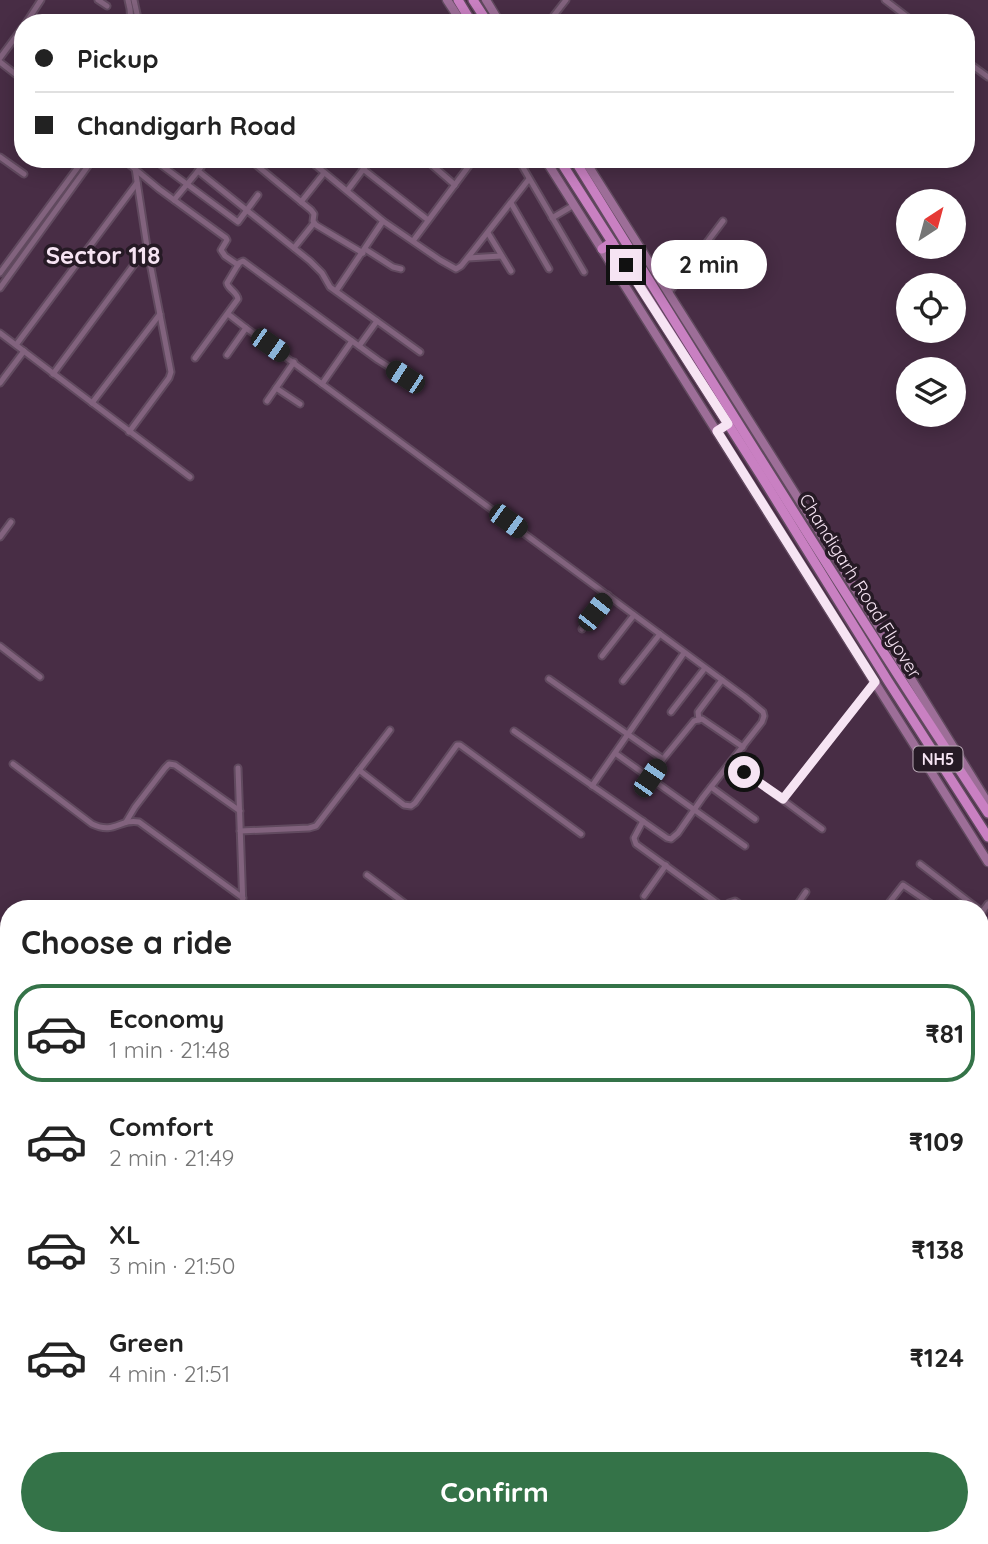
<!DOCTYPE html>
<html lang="en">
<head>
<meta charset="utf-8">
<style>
  body { margin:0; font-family:Quicksand,sans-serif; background:#f2f2f2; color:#222; height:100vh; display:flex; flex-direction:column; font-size:26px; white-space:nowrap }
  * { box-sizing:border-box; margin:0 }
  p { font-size:23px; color:#767676 }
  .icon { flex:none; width:38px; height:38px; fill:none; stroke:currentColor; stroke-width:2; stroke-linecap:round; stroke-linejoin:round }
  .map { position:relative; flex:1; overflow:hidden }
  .sheet { position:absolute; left:0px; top:900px; width:989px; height:646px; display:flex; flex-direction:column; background:#fff; border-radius:28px 28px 0 0; box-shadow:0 4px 18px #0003 }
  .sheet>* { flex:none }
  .hud { position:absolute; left:14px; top:14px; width:961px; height:154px; border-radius:28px; box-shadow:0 4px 18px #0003; display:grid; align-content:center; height:154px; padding:0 21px; background:#fff }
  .needle { width:46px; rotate:36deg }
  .buttons { position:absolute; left:896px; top:189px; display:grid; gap:14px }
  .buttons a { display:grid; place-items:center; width:70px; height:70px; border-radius:50%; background:#fff; box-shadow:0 4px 18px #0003; font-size:35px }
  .end { position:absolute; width:32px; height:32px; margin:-16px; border:9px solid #f6e4f3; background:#111; box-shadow:0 0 0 4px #111 }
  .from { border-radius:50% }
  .bubble { position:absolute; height:49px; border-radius:24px; background:#fff; box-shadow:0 4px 18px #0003; font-size:23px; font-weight:700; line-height:49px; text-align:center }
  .car { position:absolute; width:21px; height:42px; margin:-21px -10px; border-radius:9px; box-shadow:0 0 5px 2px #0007; background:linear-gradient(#222 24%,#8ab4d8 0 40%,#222 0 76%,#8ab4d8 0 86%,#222 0) }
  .hud b { display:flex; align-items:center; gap:24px; height:66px; font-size:26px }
  .hud b+b { border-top:2px solid #e0e0e0 }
  .hud i { width:18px; height:18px; background:#222 }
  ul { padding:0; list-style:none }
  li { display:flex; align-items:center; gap:21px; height:98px; margin:0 14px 10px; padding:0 7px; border:4px solid transparent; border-radius:28px }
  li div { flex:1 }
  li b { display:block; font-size:26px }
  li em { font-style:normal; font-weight:700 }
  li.current { border-color:#347348 }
  li>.icon { width:63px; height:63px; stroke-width:1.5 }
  h2 { padding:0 21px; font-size:32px; line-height:84px }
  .action { display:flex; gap:14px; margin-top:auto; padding:14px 21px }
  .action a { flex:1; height:80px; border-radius:42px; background:#347348; color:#fff; font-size:28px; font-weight:700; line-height:80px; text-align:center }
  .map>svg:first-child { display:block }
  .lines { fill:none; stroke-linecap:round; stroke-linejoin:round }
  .minor-casing { stroke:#614a5f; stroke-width:9 }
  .secondary-casing { stroke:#614a5f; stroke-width:11 }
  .trunk-casing { stroke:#614a5f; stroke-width:12 }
  .minor { stroke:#82637e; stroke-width:5 }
  .secondary { stroke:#9d6e98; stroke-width:8 }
  .trunk { stroke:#c980c2; stroke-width:9 }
  .route { stroke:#f6e4f3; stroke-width:9 }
  .labels { text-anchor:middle; stroke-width:7; stroke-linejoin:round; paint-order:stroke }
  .shield { fill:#261a25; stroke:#b8a7b5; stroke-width:2 }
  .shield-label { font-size:16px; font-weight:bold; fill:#f6e4f3 }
  .street-label { font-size:18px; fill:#f6e4f3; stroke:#261a25 }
  .district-label { font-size:24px; font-weight:bold; fill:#f6e4f3; stroke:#261a25 }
</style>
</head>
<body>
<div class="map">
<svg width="988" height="1544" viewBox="0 0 988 1544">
  <rect width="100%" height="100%" fill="#482d45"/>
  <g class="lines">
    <defs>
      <g id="minor">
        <polyline points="98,0 107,6"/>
        <polyline points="128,0 130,9 131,23"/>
        <polyline points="134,0 139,23"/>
        <polyline points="885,0 915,23"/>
        <polyline points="31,16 40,23"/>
        <polyline points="26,23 41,0"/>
        <polyline points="548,23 566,0"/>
        <polyline points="0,58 23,27"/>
        <polyline points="966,61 988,77"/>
        <polyline points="0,62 23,80"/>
        <polyline points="0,157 24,174"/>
        <polyline points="123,159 159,189 226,238 227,240 221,250 225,256 238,265"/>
        <polyline points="153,159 238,222 258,195"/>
        <polyline points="207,159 198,171 310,261 322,273 330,287 420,352"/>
        <polyline points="249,159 311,210 314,214 313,221 316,225 363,253"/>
        <polyline points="308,159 383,221 440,260 456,269 461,266 473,251 529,179"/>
        <polyline points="425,159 455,185"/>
        <polyline points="518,159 584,272"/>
        <polyline points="363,169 428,220"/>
        <polyline points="347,191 371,159"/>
        <polyline points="174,200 198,171"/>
        <polyline points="301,202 324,173"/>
        <polyline points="511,203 549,269"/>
        <polyline points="552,218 574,205"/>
        <polyline points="488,233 511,271"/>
        <polyline points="413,241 474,159"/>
        <polyline points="294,248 314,223"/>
        <polyline points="365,249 393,267 401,269"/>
        <polyline points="468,258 501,256"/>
        <polyline points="0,273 84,159"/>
        <polyline points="0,288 93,159"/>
        <polyline points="336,291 383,221"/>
        <polyline points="668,294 723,221"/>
        <polyline points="228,314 246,328"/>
        <polyline points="0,333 190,477"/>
        <polyline points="16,345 137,183"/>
        <polyline points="359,346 377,321"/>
        <polyline points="227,355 246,328 322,384 352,341"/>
        <path d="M195 358 238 299C237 292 228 289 227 283L239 263 243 261 378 360 405 377"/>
        <polyline points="53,374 147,247"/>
        <polyline points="0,383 24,351"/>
        <polyline points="322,384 745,697 763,712 764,716 762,722 703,797 678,833 671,839 667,838 514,731"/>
        <polyline points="276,388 300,404"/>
        <polyline points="267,401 294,362"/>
        <polyline points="92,403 160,314"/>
        <polyline points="129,432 169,378 171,372 147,247 135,168"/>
        <polyline points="0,537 11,522"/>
        <polyline points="582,629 608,595"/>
        <polyline points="0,646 40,677"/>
        <polyline points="602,656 634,615"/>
        <polyline points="549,679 663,759"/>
        <polyline points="623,681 660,634"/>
        <polyline points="671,712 705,668"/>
        <polyline points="699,720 698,712 722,680"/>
        <polyline points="615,753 745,846"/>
        <polyline points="732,762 822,829"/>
        <path d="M13 764 92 824C115 835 120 818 139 822L243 898"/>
        <polyline points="238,768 243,908"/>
        <polyline points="359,770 404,805 411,806 415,803 457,745 460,745 581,834"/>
        <polyline points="650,778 663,759 694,721 702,719 743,747"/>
        <polyline points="592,786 684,653"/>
        <polyline points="711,787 755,819"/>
        <polyline points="783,799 875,682"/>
        <polyline points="643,821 634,838 636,844 724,908"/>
        <polyline points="126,822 135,807 165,768 169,764 175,765 240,811"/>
        <polyline points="240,831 309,828 316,826 390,730"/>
        <polyline points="920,864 977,908"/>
        <polyline points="367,875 411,908"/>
        <polyline points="644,896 666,865"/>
        <polyline points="362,906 364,908"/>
        <polyline points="724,908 729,903 735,901 745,908"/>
        <polyline points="795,908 806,892"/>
        <polyline points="885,908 903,885 937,908"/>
        <polyline points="980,915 988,904"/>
        <polyline points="980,953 988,959"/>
        <polyline points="0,993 9,993"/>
        <polyline points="980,995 988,1029"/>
        <polyline points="0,1025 9,1032"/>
        <polyline points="0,1309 9,1316"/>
        <polyline points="0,1474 9,1471"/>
        <polyline points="0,1498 9,1505"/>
        <polyline points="51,1536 61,1544"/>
        <polyline points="151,1536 156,1544"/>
        <polyline points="296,1536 299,1544"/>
        <polyline points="407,1536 413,1544"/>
        <polyline points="434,1536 443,1544"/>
        <polyline points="474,1536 484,1544"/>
        <polyline points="524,1536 534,1544"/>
        <polyline points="570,1536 580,1544"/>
        <polyline points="32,1544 37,1536"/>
        <polyline points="326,1544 346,1536"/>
        <polyline points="621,1544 627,1536"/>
        <polyline points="711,1544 712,1536"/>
        <polyline points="787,1544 792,1536"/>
      </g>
      <g id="secondary">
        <polyline points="447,0 462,23"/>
        <polyline points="486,0 500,23"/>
        <polyline points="545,159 988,862"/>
        <polyline points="584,159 856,590 988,803"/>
        <polyline points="980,1178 988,1062"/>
        <polyline points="980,1310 988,1190"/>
        <polyline points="891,1544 892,1536"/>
      </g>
      <g id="trunk">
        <polyline points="458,0 472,23"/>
        <polyline points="473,0 488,23"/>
        <polyline points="559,159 760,474 888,681 988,837"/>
        <path d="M574 159C710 379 846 598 988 813"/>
        <polyline points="602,249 612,242"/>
        <polyline points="717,431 728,424"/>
      </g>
    </defs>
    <use href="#minor" class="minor-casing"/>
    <use href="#secondary" class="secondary-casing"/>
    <use href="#trunk" class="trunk-casing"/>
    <use href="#minor" class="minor"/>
    <use href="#secondary" class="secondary"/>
    <use href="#trunk" class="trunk"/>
  </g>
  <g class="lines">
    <polyline class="route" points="626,265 728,424 717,431 875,682 783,799 744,772"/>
  </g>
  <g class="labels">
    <rect class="shield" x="913.5" y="746.5" width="49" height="25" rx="5"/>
    <g class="shield-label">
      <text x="938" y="765">NH5</text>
    </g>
    <g class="street-label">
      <text transform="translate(860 586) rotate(58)" y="6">Chandigarh Road Flyover</text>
    </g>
    <g class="district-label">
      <text x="103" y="264">Sector 118</text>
    </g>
  </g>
</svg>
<div class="buttons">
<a><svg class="needle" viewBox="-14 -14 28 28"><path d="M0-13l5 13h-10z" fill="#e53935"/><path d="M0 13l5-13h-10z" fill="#767676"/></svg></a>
<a><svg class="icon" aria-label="locate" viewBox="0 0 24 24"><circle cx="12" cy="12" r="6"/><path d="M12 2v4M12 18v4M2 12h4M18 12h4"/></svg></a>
<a><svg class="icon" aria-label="layers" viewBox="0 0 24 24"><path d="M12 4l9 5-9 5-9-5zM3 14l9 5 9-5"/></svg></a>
</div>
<i class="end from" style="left:744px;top:772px"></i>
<i class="end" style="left:626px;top:265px"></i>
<div class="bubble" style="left:651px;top:240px;width:116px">2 min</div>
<i class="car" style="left:270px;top:345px;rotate:125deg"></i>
<i class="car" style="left:405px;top:377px;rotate:303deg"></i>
<i class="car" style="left:508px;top:521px;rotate:126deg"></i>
<i class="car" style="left:595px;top:612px;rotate:38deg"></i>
<i class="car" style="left:650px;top:778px;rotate:34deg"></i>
<div class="hud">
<b><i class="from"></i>Pickup</b>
<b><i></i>Chandigarh Road</b>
</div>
<section class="sheet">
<h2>Choose a ride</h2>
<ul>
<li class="current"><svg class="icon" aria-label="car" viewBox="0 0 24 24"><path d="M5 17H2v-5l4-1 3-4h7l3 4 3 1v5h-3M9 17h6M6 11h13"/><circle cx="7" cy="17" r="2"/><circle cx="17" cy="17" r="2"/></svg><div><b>Economy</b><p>1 min · 21:48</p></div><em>₹81</em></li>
<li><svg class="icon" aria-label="car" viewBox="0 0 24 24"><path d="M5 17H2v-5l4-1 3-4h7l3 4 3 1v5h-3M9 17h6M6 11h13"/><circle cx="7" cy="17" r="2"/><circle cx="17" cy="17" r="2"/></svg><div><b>Comfort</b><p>2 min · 21:49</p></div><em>₹109</em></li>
<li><svg class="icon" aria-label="car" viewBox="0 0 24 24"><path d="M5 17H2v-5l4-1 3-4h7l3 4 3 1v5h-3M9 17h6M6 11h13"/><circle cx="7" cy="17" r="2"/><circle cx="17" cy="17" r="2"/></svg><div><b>XL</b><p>3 min · 21:50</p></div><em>₹138</em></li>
<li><svg class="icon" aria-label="car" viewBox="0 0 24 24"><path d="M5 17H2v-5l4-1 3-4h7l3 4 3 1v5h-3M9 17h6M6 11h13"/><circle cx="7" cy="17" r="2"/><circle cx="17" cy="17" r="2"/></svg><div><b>Green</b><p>4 min · 21:51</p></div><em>₹124</em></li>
</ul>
<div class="action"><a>Confirm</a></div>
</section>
</div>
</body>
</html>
